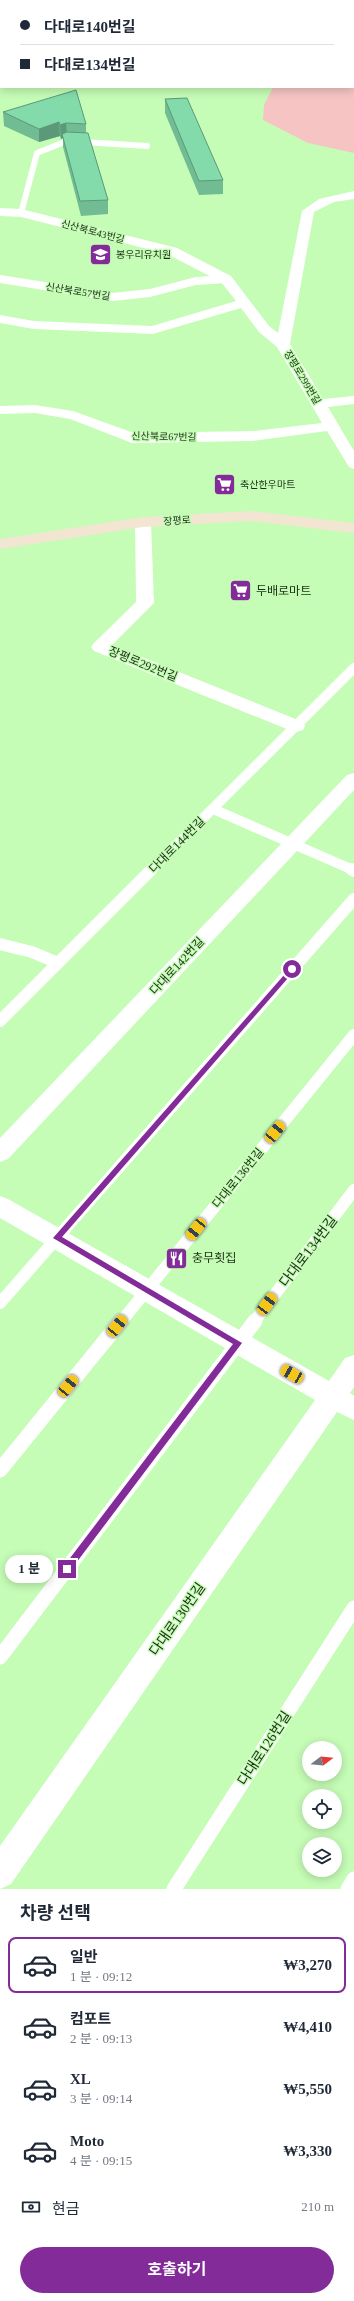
<!DOCTYPE html>
<html lang="ko">
<head>
<meta charset="utf-8">
<style>
  body { margin:0; font-family:"Times New Roman","Noto Sans KR",serif; background:#f2f2f3; color:#1f2937; height:100vh; display:flex; flex-direction:column; font-size:15px; white-space:nowrap }
  * { box-sizing:border-box; margin:0 }
  p { font-size:13px; color:#747a83 }
  .icon { flex:none; width:22px; height:22px; fill:none; stroke:currentColor; stroke-width:2; stroke-linecap:round; stroke-linejoin:round }
  .map { position:relative; height:1889px; overflow:hidden }
  .drawer { display:flex; flex-direction:column; background:#fff; flex:1 }
  .drawer>* { flex:none }
  .top-card { position:absolute; left:0px; top:0px; width:354px; height:88px; box-shadow:0 2px 10px #0003; display:grid; align-content:center; height:88px; padding:0 20px; background:#fff }
  .needle { width:26px; rotate:74deg }
  .fabs { position:absolute; left:302px; top:1741px; display:grid; gap:8px }
  .fabs a { display:grid; place-items:center; width:40px; height:40px; border-radius:50%; background:#fff; box-shadow:0 2px 10px #0003; font-size:20px }
  .end { position:absolute; width:18px; height:18px; margin:-9px; border:5px solid #832b98; background:#fff; box-shadow:0 0 0 2px #fff }
  .from { border-radius:50% }
  .bubble { position:absolute; height:28px; border-radius:14px; background:#fff; box-shadow:0 2px 10px #0003; font-size:13px; font-weight:700; line-height:28px; text-align:center }
  .car { position:absolute; width:12px; height:24px; margin:-12px -6px; border-radius:5px; box-shadow:0 0 3px 1px #0007; background:linear-gradient(#f5c518 24%,#345 0 40%,#f5c518 0 76%,#345 0 86%,#f5c518 0) }
  .top-card b { display:flex; align-items:center; gap:14px; height:38px; font-size:15px }
  .top-card b+b { border-top:1px solid #e0e1e3 }
  .top-card i { width:10px; height:10px; background:#1f2937 }
  ul { padding:0; list-style:none }
  li { display:flex; align-items:center; gap:12px; height:56px; margin:0 8px 6px; padding:0 12px; border:2px solid transparent; border-radius:8px }
  li div { flex:1 }
  li b { display:block; font-size:15px }
  li em { font-style:normal; font-weight:700 }
  li.on { border-color:#832b98 }
  li>.icon { width:36px; height:36px; stroke-width:1.5 }
  h2 { padding:0 20px; font-size:18px; line-height:48px }
  .pay { display:flex; align-items:center; gap:10px; height:44px; padding:0 20px; font-size:15px }
  .pay p { margin-inline-start:auto }
  .primary-button { display:flex; gap:8px; margin-top:auto; padding:8px 20px }
  .primary-button a { flex:1; height:46px; border-radius:24px; background:#832b98; color:#fff; font-size:16px; font-weight:700; line-height:46px; text-align:center }
  .map>svg:first-child { display:block }
  .green { fill:#f7c4c4 }
  .lines { fill:none; stroke-linecap:round; stroke-linejoin:round }
  .path { stroke:#7da672; stroke-width:1.5; stroke-dasharray:0.5 1.5; stroke-linecap:butt }
  .lane-far4 { stroke:#fff; stroke-width:6 }
  .lane-far3 { stroke:#fff; stroke-width:8 }
  .lane-far2 { stroke:#fff; stroke-width:10 }
  .lane-far1 { stroke:#fff; stroke-width:12 }
  .lane { stroke:#fff; stroke-width:15 }
  .street { fill:#fff; fill-rule:evenodd }
  .secondary { fill:#f2e6d3; fill-rule:evenodd }
  .wall { fill:#71bc93 }
  .shaded-wall { fill:#5c9978 }
  .building { fill:#83dbab; stroke:#5c9978 }
  .route { fill:#832b98 }
  .labels { text-anchor:middle; stroke-width:3; stroke-linejoin:round; paint-order:stroke }
  .far-street-label { font-size:10px; fill:#1b3015; stroke:#c5fcb6 }
  .far-poi-label { font-size:10px; fill:#1b3015; stroke:#c5fcb6; text-anchor:start }
  .poi-label { font-size:12px; fill:#1b3015; stroke:#c5fcb6; text-anchor:start }
  .street-label { font-size:12px; fill:#1b3015; stroke:#c5fcb6 }
  .near-street-label { font-size:14px; fill:#1b3015; stroke:#c5fcb6 }
</style>
</head>
<body>
<div class="map">
<svg width="354" height="1889" viewBox="0 0 354 1889">
  <rect width="100%" height="100%" fill="#c5fcb6"/>
  <polygon class="green" points="222,0 354,0 354,153 308,143 263,120 264,105 273,87 353,87 353,1"/>
  <g class="lines">
    <polyline class="path" points="301,0 304,1"/>
    <polyline class="lane-far4" points="21,213 37,153 67,141 147,146"/>
    <polyline class="lane-far3" points="0,279 113,297 150,293 196,281 226,279"/>
    <g class="lane-far2">
      <polyline points="213,809 353,870"/>
      <polyline points="151,870 354,668"/>
    </g>
    <g class="lane-far1">
      <polyline points="351,869 354,871"/>
      <polyline points="0,944 32,952 58,963"/>
      <polyline points="0,1021 152,869"/>
      <polyline points="0,1303 354,899"/>
      <polyline points="121,1322 354,1035"/>
      <polyline points="254,1322 354,1190"/>
    </g>
    <g class="lane">
      <polyline points="0,1470 121,1321"/>
      <polyline points="0,1657 255,1321"/>
      <polyline points="174,1889 354,1608"/>
      <polyline points="348,1889 354,1879"/>
    </g>
    <g class="street">
      <polygon points="354,191 354,199 334,202 314,212 290,344 323,399 354,396 354,404 328,407 354,451 354,469 349,467 327,431 253,441 132,443 70,419 35,413 0,414 0,406 35,405 73,411 134,433 253,431 322,423 277,347 259,332 241,308 153,334 34,329 0,323 0,315 34,321 152,326 236,301 221,282 167,254 21,217 0,216 0,208 21,209 177,248 231,276 269,326 278,333 302,211 319,199"/>
      <polygon points="143,517 149,519 151,522 154,603 112,645 303,722 305,726 303,730 296,732 289,730 94,651 91,647 94,643 136,602 135,522 137,519"/>
      <polygon points="354,773 354,790 8,1159 0,1162 0,1138 347,775"/>
      <polygon points="0,1196 8,1199 329,1381 345,1358 354,1355 354,1387 350,1393 354,1396 354,1420 337,1412 11,1884 0,1889 0,1846 315,1400 0,1218"/>
    </g>
    <polygon class="secondary" points="252,511 354,523 354,533 252,521 143,527 0,549 0,539 143,517"/>
  </g>
  <g class="wall">
    <polygon points="165,99 223,180 223,194 199,195 165,113"/>
    <polygon points="3,112 86,124 86,133 108,200 108,214 81,216 63,147 63,138 61,139 60,136 39,142 4,126"/>
  </g>
  <g class="shaded-wall">
    <polygon points="59,122 60,136 39,142 39,129"/>
    <polygon points="66,123 67,137 62,134 63,138 61,139 60,125"/>
  </g>
  <g class="building">
    <polygon points="76,90 86,124 66,123 60,125 59,122 39,129 3,112"/>
    <polygon points="187,98 223,180 199,181 165,99"/>
    <polygon points="67,132 88,133 108,200 80,201 62,134"/>
  </g>
  <polygon class="route" points="292,966 296,969 295,970 62,1237 242,1343 70,1571 67,1573 64,1571 64,1566 233,1344 53,1238"/>
  <defs>
    <symbol id="school-square" viewBox="-11 -11 22 22"><rect x="-9" y="-9" width="18" height="18" rx="4" fill="#832b98" stroke="#c5fcb6"/><path d="M0-5L7-2L0 1L-7-2ZM-4 1L0 2.5L4 1V4Q0 6-4 4Z" fill="#fff"/></symbol>
    <symbol id="supermarket-square" viewBox="-11 -11 22 22"><rect x="-9" y="-9" width="18" height="18" rx="4" fill="#832b98" stroke="#c5fcb6"/><path d="M-6-5.5h2.5l.6 2H6L4.5 2H-2.5L-4.4-4H-6ZM-1.5 3.2a1.3 1.3 0 1 0 .1 0ZM3 3.2a1.3 1.3 0 1 0 .1 0Z" fill="#fff"/></symbol>
    <symbol id="restaurant-square" viewBox="-11 -11 22 22"><rect x="-9" y="-9" width="18" height="18" rx="4" fill="#832b98" stroke="#c5fcb6"/><path d="M-5-6h1v4h1v-4h1v4h1v-4h1v5L-1.5 .5V6h-2V.5L-5-1ZM5-6V6H3V1.5H1.5Q1.5-4 5-6Z" fill="#fff"/></symbol>
  </defs>
  <g fill-rule="evenodd">
    <use href="#school-square" x="88" y="242" width="25" height="25"/>
    <use href="#supermarket-square" x="212" y="472" width="25" height="25"/>
    <use href="#supermarket-square" x="228" y="578" width="25" height="25"/>
    <use href="#restaurant-square" x="164" y="1246" width="25" height="25"/>
  </g>
  <g class="labels">
    <g class="far-street-label">
      <text transform="translate(93 231) rotate(15)" y="4">신산북로43번길</text>
      <text transform="translate(78 291) rotate(9)" y="4">신산북로57번길</text>
      <text transform="translate(303 377) rotate(59)" y="4">장평로299번길</text>
      <text transform="translate(164 436) rotate(1)" y="4">신산북로67번길</text>
      <text transform="translate(177 520) rotate(-4)" y="4">장평로</text>
    </g>
    <g class="far-poi-label">
      <text x="116" y="258">봉우리유치원</text>
      <text x="240" y="488">축산한우마트</text>
    </g>
    <g class="poi-label">
      <text x="256" y="595">두배로마트</text>
      <text x="192" y="1262">충무횟집</text>
    </g>
    <g class="street-label">
      <text transform="translate(143 664) rotate(22)" y="4">장평로292번길</text>
      <text transform="translate(177 845) rotate(-45)" y="4">다대로144번길</text>
      <text transform="translate(177 966) rotate(-47)" y="4">다대로142번길</text>
      <text transform="translate(238 1178) rotate(-51)" y="4">다대로136번길</text>
    </g>
    <g class="near-street-label">
      <text transform="translate(308 1251) rotate(-53)" y="5">다대로134번길</text>
      <text transform="translate(177 1619) rotate(-55)" y="5">다대로130번길</text>
      <text transform="translate(264 1748) rotate(-57)" y="5">다대로126번길</text>
    </g>
  </g>
</svg>
<div class="fabs">
<a><svg class="needle" viewBox="-14 -14 28 28"><path d="M0-13l5 13h-10z" fill="#e53935"/><path d="M0 13l5-13h-10z" fill="#747a83"/></svg></a>
<a><svg class="icon" aria-label="locate" viewBox="0 0 24 24"><circle cx="12" cy="12" r="6"/><path d="M12 2v4M12 18v4M2 12h4M18 12h4"/></svg></a>
<a><svg class="icon" aria-label="layers" viewBox="0 0 24 24"><path d="M12 4l9 5-9 5-9-5zM3 14l9 5 9-5"/></svg></a>
</div>
<i class="end from" style="left:292px;top:969px"></i>
<i class="end" style="left:67px;top:1569px"></i>
<div class="bubble" style="left:5px;top:1555px;width:48px">1 분</div>
<i class="car" style="left:275px;top:1132px;rotate:39deg"></i>
<i class="car" style="left:196px;top:1229px;rotate:219deg"></i>
<i class="car" style="left:267px;top:1304px;rotate:37deg"></i>
<i class="car" style="left:117px;top:1326px;rotate:39deg"></i>
<i class="car" style="left:292px;top:1374px;rotate:300deg"></i>
<i class="car" style="left:68px;top:1386px;rotate:39deg"></i>
<div class="top-card">
<b><i class="from"></i>다대로140번길</b>
<b><i></i>다대로134번길</b>
</div>
</div>
<section class="drawer">
<h2>차량 선택</h2>
<ul>
<li class="on"><svg class="icon" aria-label="car" viewBox="0 0 24 24"><path d="M5 17H2v-5l4-1 3-4h7l3 4 3 1v5h-3M9 17h6M6 11h13"/><circle cx="7" cy="17" r="2"/><circle cx="17" cy="17" r="2"/></svg><div><b>일반</b><p>1 분 · 09:12</p></div><em>₩3,270</em></li>
<li><svg class="icon" aria-label="car" viewBox="0 0 24 24"><path d="M5 17H2v-5l4-1 3-4h7l3 4 3 1v5h-3M9 17h6M6 11h13"/><circle cx="7" cy="17" r="2"/><circle cx="17" cy="17" r="2"/></svg><div><b>컴포트</b><p>2 분 · 09:13</p></div><em>₩4,410</em></li>
<li><svg class="icon" aria-label="car" viewBox="0 0 24 24"><path d="M5 17H2v-5l4-1 3-4h7l3 4 3 1v5h-3M9 17h6M6 11h13"/><circle cx="7" cy="17" r="2"/><circle cx="17" cy="17" r="2"/></svg><div><b>XL</b><p>3 분 · 09:14</p></div><em>₩5,550</em></li>
<li><svg class="icon" aria-label="car" viewBox="0 0 24 24"><path d="M5 17H2v-5l4-1 3-4h7l3 4 3 1v5h-3M9 17h6M6 11h13"/><circle cx="7" cy="17" r="2"/><circle cx="17" cy="17" r="2"/></svg><div><b>Moto</b><p>4 분 · 09:15</p></div><em>₩3,330</em></li>
</ul>
<div class="pay"><svg class="icon" aria-label="cash" viewBox="0 0 24 24"><path d="M3 7h18v10H3z"/><circle cx="12" cy="12" r="2"/></svg>현금<p>210 m</p></div>
<div class="primary-button"><a>호출하기</a></div>
</section>
</body>
</html>
